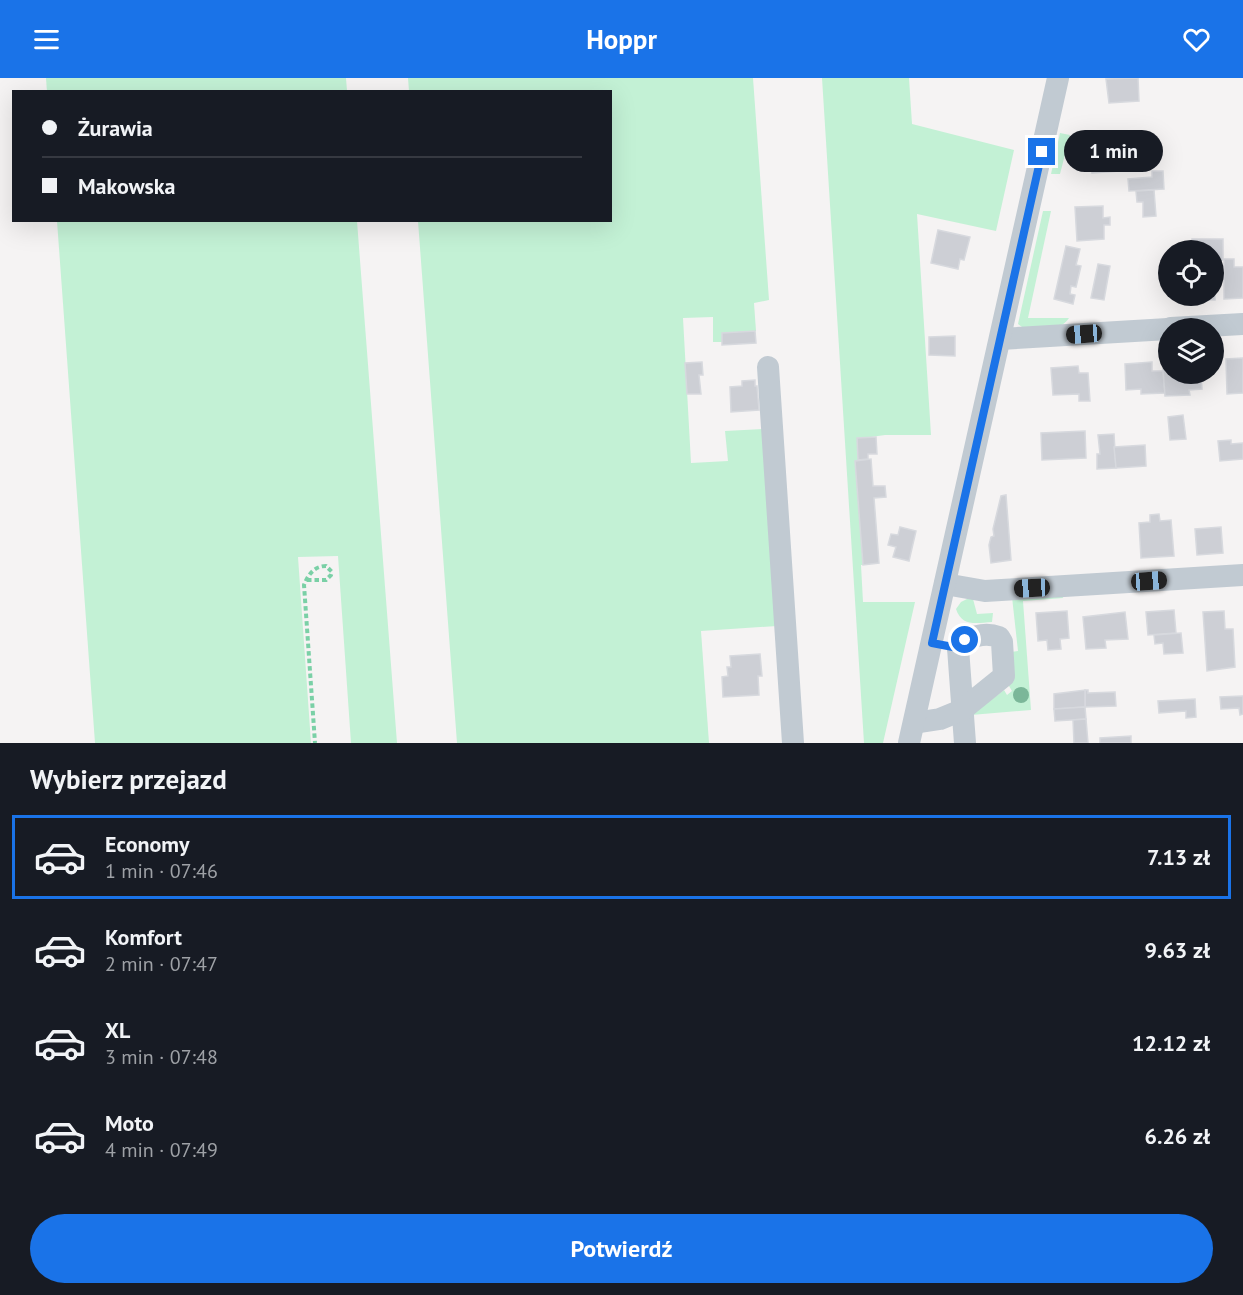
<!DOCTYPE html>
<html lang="pl">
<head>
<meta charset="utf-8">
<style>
  body { margin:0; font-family:"PT Sans",sans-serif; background:#242831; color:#f1f3f6; height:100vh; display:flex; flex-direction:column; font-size:22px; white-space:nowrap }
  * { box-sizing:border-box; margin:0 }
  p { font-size:20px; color:#9ea1a6 }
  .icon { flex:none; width:33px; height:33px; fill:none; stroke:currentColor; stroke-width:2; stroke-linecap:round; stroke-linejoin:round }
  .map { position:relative; height:665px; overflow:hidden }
  .sheet { display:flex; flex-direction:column; background:#171b24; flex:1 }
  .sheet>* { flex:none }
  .guide { position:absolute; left:12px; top:12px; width:600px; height:132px; border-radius:0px; box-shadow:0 6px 24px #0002; display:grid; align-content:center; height:132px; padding:0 30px; background:#171b24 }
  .tools { position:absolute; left:1158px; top:162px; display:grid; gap:12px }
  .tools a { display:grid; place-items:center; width:66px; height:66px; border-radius:50%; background:#171b24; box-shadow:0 6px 24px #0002; font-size:30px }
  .end { position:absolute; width:27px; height:27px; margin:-14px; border:8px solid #1a73e8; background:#fff; box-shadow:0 0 0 3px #fff }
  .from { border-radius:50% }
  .bubble { position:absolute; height:42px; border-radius:21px; background:#171b24; box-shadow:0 6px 24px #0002; font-size:20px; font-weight:600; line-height:42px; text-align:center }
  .car { position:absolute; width:18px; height:36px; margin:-18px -9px; border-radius:8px; box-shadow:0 0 4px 2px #0007; background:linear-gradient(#222 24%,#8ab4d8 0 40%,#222 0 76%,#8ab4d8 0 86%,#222 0) }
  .guide b { display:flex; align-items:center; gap:21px; height:57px; font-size:22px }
  .guide b+b { border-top:2px solid #363941 }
  .guide i { width:15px; height:15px; background:#f1f3f6 }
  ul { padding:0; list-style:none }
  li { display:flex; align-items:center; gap:18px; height:84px; margin:0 12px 9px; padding:0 18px; border:3px solid transparent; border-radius:0px }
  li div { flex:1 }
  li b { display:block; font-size:22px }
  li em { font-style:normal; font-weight:600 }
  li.active { border-color:#1a73e8 }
  li>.icon { width:54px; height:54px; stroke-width:1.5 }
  h2 { padding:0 30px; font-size:27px; line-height:72px }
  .primary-button { display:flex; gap:12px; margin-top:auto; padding:12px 30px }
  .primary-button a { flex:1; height:69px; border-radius:36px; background:#1a73e8; color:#fff; font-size:24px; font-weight:600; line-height:69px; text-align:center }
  header { display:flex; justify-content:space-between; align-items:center; height:78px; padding:0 30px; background:#1a73e8; color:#fff; font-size:27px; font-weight:600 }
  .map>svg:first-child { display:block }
  .green { fill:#c3f1d5 }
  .building { fill:#cdcfd5; stroke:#d7d9de; stroke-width:1.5 }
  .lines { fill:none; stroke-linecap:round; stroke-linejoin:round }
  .path { stroke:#7ad0a6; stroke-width:4; stroke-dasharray:4.5 3; stroke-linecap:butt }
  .minor { stroke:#c1cad2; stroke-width:22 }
  .tree { fill:#7bb799 }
  .route { stroke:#1a73e8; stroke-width:8 }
</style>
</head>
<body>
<header><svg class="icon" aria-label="menu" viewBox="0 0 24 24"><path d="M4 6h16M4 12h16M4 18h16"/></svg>Hoppr<svg class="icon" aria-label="heart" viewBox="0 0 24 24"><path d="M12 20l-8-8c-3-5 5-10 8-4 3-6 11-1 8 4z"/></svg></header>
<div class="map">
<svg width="1243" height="665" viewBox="0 0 1243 665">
  <rect width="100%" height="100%" fill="#f5f3f3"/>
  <g class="green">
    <polygon points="46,0 346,0 347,13 47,14"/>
    <polygon points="408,0 753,0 769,222 754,225 756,253 722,255 722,264 713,264 713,239 683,240 691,385 728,383 725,353 763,351 777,548 701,553 709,665 457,665 418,143 610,142 610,14 409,13"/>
    <polygon points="822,0 909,0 912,46 1014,72 996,153 917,136 931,357 885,357 857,361 858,382 855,383 863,487 861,487 863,524 915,524 883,665 864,665"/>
    <polygon points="1060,55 1070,57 1060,96 1051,96"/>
    <path d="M1043 133H1051L1028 240H1069C1060 255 1037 249 1022 249L1018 246Z"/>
    <polygon points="57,143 357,143 397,665 351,665 338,478 298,479 311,665 95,665"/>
    <polygon points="1062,517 1063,520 1023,523 1031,632 971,637 1004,612 1007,617 1012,613 1009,608 1011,574 1018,573 1012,519"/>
    <path d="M969 520 973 521 977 536 993 535 992 544C976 545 962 549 956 531L961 524Z"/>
  </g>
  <g class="building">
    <polygon points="1138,0 1139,23 1109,25 1106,1"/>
    <polygon points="1119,63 1120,93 1092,95 1091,64"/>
    <polygon points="1152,93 1163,93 1164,111 1129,113 1128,101 1152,99"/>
    <polygon points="1154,112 1156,138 1143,139 1143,124 1137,124 1136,113"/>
    <polygon points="1103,128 1103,140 1110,139 1110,147 1104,147 1104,161 1077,163 1075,129"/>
    <polygon points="938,152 970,159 964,182 960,181 958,191 931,185"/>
    <polygon points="1192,161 1223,161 1223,182 1218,183 1218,197 1214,196 1214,172 1192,172"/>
    <polygon points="1066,168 1080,171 1076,187 1081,188 1076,209 1071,208 1070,216 1075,217 1073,226 1054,221"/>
    <polygon points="1224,181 1234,181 1234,189 1243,189 1243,220 1224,221"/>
    <polygon points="1098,186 1110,188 1104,222 1091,220"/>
    <polygon points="1214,204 1215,222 1178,221 1178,218 1214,218"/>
    <polygon points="755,253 756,265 722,267 722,255"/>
    <polygon points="955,258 955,278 929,277 929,259"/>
    <polygon points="1243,280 1243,315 1227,316 1226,281"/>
    <polygon points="702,284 703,297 699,297 701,316 687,316 685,285"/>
    <polygon points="1152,284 1152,293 1163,293 1165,315 1141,316 1141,311 1126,312 1125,286"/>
    <polygon points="1078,288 1079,295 1088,295 1090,323 1079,323 1079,316 1053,317 1051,290"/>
    <polygon points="1163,291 1168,291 1168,296 1201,296 1202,311 1189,312 1190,317 1165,318"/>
    <polygon points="755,302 755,308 757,308 759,332 731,334 730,309 742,308 742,303"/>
    <polygon points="1183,337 1186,361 1170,362 1168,339"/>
    <polygon points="1085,353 1086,380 1042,382 1041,355"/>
    <polygon points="1114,356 1116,390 1097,391 1097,376 1100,376 1098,357"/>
    <polygon points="876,359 877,376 868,376 868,381 858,382 857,360"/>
    <polygon points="1231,362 1231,366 1243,365 1243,381 1220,383 1218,363"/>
    <polygon points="1145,367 1146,388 1116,390 1114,369"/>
    <polygon points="871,381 873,408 885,408 886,419 874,420 879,485 863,487 855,383"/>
    <polygon points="1006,417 1011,482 991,485 989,467 991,459 994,458 993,451 1001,418"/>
    <polygon points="1159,436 1160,443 1171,442 1174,478 1141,480 1139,445 1150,444 1150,437"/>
    <polygon points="900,449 916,453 909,483 893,479 896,469 888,467 891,456 898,457"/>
    <polygon points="1221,449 1223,475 1197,477 1195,451"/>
    <polygon points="1174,532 1176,555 1148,557 1146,534"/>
    <polygon points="1067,533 1069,560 1060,561 1061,571 1048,572 1047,562 1038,563 1036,535"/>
    <polygon points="1224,533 1225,551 1233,551 1235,589 1207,593 1203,534"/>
    <polygon points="1125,534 1128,561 1105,562 1106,570 1086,571 1083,539"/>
    <polygon points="1181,555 1183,575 1164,576 1163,565 1155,566 1154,557"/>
    <polygon points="760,576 762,598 758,598 759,617 723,619 722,599 728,598 727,589 731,589 730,578"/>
    <polygon points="1085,612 1088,612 1088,615 1115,614 1116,628 1085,629"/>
    <polygon points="1085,612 1085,629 1054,631 1054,616"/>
    <polygon points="1243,618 1243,636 1240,637 1239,630 1221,631 1220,619"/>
    <polygon points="1195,621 1196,639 1186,640 1186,633 1159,635 1158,623"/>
    <polygon points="1085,629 1086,641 1055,643 1054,631"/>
    <polygon points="1086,641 1088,665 1074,665 1073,642"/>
    <polygon points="1131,658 1131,665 1100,665 1100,660"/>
  </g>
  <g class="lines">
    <path class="path" d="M307 502H326L331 497 332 494 326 488C314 488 308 497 304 507L315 665"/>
    <g class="minor">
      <polyline points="1171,250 1243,246"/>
      <polyline points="1000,261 1168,251"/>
      <polyline points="768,289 793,665"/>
      <polyline points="945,506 985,513 1243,497"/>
      <polyline points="958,570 965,665"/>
      <path d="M914 645 940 641 962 632 1004 598 1002 564 999 559C985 554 967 558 958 570"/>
      <polyline points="909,665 1058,0"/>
    </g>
  </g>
  <circle class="tree" cx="1021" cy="617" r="8"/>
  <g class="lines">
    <polyline class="route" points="965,562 958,570 932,565 1042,74"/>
  </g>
</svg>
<div class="tools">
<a><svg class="icon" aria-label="locate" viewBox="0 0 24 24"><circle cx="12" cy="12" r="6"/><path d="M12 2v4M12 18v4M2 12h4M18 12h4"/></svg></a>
<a><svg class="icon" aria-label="layers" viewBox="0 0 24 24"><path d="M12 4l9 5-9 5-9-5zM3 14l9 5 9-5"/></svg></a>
</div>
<i class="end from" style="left:965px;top:562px"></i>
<i class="end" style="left:1042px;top:74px"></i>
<div class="bubble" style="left:1064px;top:52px;width:99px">1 min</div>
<i class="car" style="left:1084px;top:256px;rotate:266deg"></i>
<i class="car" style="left:1149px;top:503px;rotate:86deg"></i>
<i class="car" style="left:1032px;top:510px;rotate:267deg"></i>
<div class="guide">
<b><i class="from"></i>Żurawia</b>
<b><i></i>Makowska</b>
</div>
</div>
<section class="sheet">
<h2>Wybierz przejazd</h2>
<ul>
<li class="active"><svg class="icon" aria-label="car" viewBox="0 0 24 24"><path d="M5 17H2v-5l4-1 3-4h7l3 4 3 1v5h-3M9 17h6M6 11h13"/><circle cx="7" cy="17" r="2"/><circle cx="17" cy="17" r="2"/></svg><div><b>Economy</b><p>1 min · 07:46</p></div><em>7.13 zł</em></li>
<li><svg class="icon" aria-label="car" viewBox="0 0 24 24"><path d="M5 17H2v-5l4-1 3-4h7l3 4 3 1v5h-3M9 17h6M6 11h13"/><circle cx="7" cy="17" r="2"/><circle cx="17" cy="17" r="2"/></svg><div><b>Komfort</b><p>2 min · 07:47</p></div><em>9.63 zł</em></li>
<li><svg class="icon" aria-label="car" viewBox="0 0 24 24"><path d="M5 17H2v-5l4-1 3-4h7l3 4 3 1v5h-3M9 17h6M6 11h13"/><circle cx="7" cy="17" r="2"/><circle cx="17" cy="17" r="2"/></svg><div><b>XL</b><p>3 min · 07:48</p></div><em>12.12 zł</em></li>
<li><svg class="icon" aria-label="car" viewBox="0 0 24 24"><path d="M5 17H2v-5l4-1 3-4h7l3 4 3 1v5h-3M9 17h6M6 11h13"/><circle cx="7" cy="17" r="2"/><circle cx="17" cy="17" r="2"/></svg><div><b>Moto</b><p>4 min · 07:49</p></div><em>6.26 zł</em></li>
</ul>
<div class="primary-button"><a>Potwierdź</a></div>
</section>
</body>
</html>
